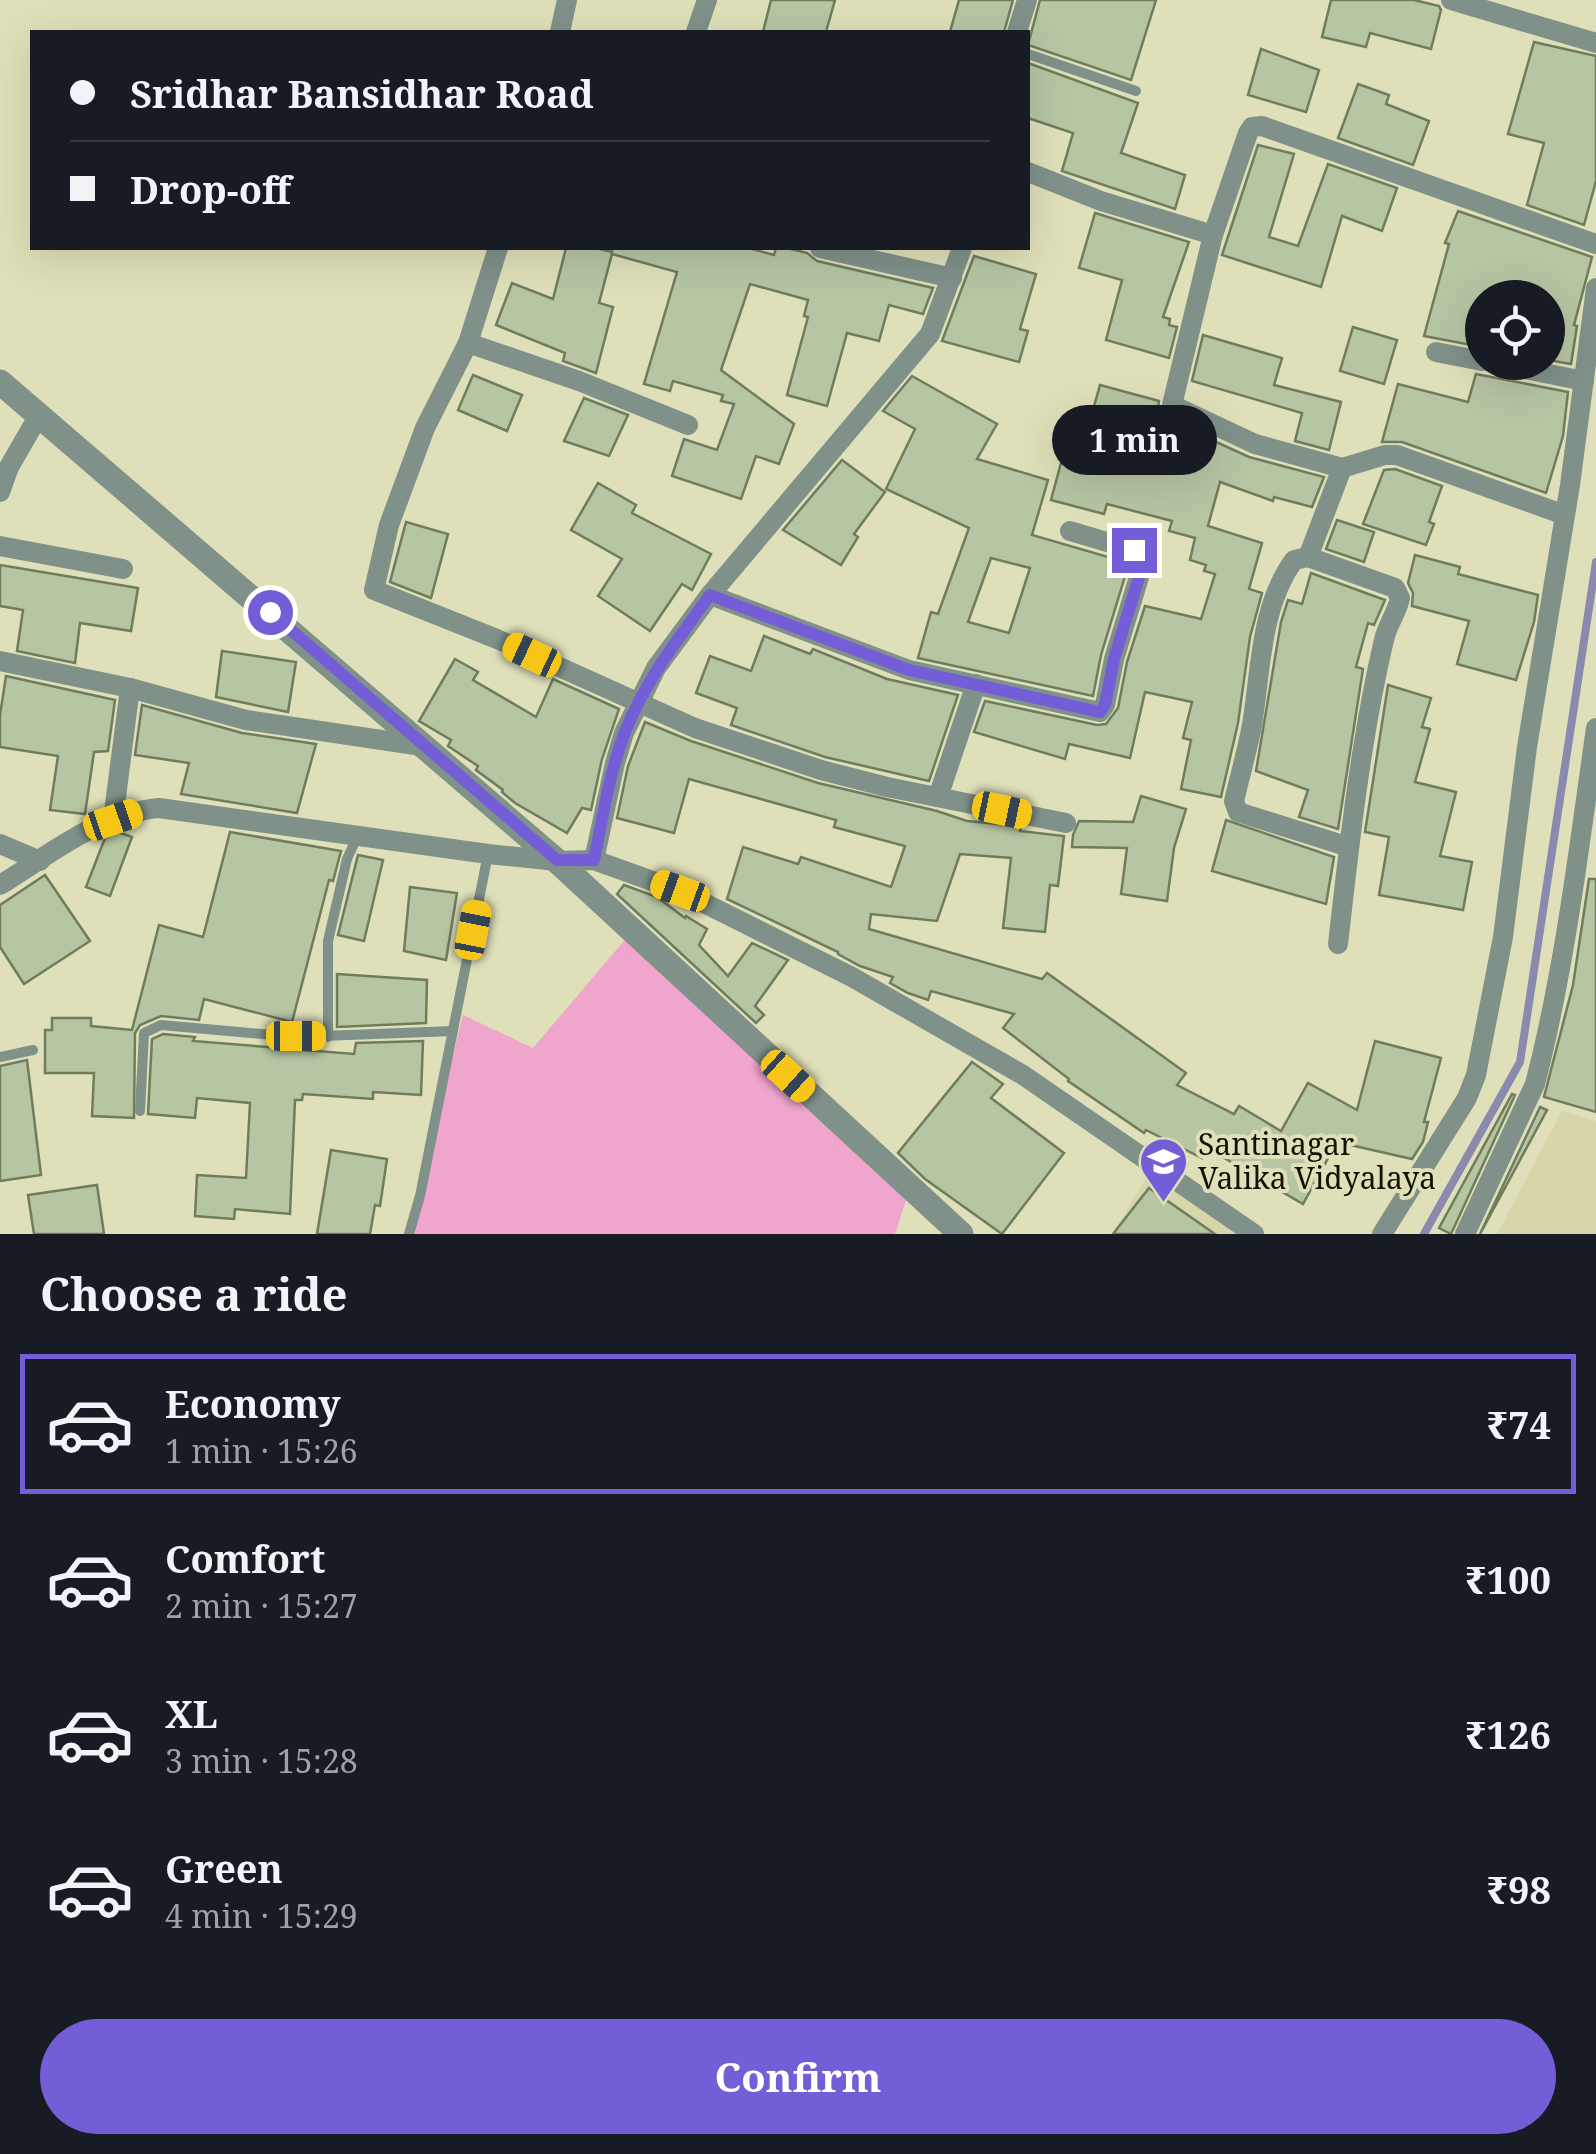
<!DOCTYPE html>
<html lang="en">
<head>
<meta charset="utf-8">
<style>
  body { margin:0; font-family:"Noto Serif",serif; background:#242831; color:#f1f3f6; height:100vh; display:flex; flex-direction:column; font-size:38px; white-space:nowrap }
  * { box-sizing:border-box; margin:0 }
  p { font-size:32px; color:#9ea1a6 }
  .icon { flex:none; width:55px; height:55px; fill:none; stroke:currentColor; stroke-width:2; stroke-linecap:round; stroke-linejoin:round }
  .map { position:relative; height:1234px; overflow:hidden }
  .details { display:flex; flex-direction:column; background:#171b24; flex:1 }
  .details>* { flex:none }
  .guide { position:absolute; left:30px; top:30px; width:1000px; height:220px; border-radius:0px; box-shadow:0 10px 40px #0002; display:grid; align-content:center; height:220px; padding:0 40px; background:#171b24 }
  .tools { position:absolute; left:1465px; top:280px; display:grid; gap:20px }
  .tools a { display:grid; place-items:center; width:100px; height:100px; border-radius:50%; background:#171b24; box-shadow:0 10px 40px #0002; font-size:50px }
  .end { position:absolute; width:45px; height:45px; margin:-22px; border:12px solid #735ed8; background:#fff; box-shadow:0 0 0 5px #fff }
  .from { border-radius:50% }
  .bubble { position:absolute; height:70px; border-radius:35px; background:#171b24; box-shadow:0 10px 40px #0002; font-size:32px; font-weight:700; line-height:70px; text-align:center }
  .car { position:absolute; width:30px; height:60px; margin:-30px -15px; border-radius:12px; box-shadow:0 0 8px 2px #0007; background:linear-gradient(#f5c518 24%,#345 0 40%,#f5c518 0 76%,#345 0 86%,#f5c518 0) }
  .guide b { display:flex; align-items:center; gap:35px; height:95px; font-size:38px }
  .guide b+b { border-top:2px solid #363941 }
  .guide i { width:25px; height:25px; background:#f1f3f6 }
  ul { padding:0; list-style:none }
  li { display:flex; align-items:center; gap:30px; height:140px; margin:0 20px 15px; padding:0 20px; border:5px solid transparent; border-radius:0px }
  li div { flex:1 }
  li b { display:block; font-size:38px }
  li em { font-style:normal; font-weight:700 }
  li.active { border-color:#735ed8 }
  li>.icon { width:90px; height:90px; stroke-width:1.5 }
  h2 { padding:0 40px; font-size:45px; line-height:120px }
  .button { display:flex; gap:20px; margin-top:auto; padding:20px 40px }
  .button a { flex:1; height:115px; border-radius:60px; background:#735ed8; color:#fff; font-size:40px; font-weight:700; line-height:115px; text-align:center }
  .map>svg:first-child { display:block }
  .built { fill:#d7d6a9 }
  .green { fill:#efa5cc }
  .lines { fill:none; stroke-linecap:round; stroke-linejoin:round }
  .stream { stroke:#8b89ad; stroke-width:8 }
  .building { fill:#b6c6a3; stroke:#6f7d5d; stroke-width:2.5; fill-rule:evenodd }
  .service { stroke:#80918a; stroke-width:10 }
  .minor { stroke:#80918a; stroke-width:20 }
  .tertiary { stroke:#80918a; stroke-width:25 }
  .route { stroke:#735ed8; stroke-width:12 }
  .labels { text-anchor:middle; stroke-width:8; stroke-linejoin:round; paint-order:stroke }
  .poi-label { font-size:30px; fill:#131206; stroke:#dfdfb9; text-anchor:start }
</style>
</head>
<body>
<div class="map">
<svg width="1596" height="1234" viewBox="0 0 1596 1234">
  <rect width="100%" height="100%" fill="#dfdfb9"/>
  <g class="built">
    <polygon points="1562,1111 1596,1121 1596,1234 1497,1234"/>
    <polygon points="1150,1173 1241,1234 1112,1234"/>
  </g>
  <polygon class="green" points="629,935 907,1197 895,1234 409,1234 463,1015 533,1048"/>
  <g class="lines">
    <polyline class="stream" points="1424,1234 1520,1062 1596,562"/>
  </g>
  <g class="building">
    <polygon points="771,0 835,0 826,32 763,32"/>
    <polygon points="959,0 1013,0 1004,32 950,32"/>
    <polygon points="1040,0 1156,0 1131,80 1028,45"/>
    <polygon points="1331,0 1414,0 1439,6 1441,10 1431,49 1370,33 1366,47 1322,37"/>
    <polygon points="1534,42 1596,56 1596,181 1584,225 1527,205 1544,143 1508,134"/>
    <polygon points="1261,49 1319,70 1306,112 1248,95"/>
    <polygon points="1028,63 1138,103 1121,153 1185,175 1175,209 1062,171 1073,133 1028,118"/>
    <polygon points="1358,84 1389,95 1386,104 1429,121 1413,165 1338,138"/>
    <polygon points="1258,145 1294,154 1269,237 1298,246 1328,164 1397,188 1382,231 1342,216 1321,287 1222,255"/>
    <polygon points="1458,211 1592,257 1574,325 1577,326 1571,364 1548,360 1548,298 1482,298 1482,347 1424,336 1449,244 1445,243"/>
    <polygon points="1095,213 1189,242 1163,317 1170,319 1169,325 1177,327 1169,358 1106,340 1122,280 1079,268"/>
    <polygon points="566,248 595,248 612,252 612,248 748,248 774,255 776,248 787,248 807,253 817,261 933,288 923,314 889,305 879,341 847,333 827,406 787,395 808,317 804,316 808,300 750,284 721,370 794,424 779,464 756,456 741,499 672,476 684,439 717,450 734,404 721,401 723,395 673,381 670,391 644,384 677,272 612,254 599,303 613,307 596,373 563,361 565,353 496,325 512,283 553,299"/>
    <polygon points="974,256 1036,274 1020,329 1028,331 1019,362 942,341"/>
    <polygon points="1353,327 1397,340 1384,384 1340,371"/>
    <polygon points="1203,335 1282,358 1274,385 1341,402 1329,450 1295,441 1302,413 1192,381"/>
    <polygon points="1476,374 1568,392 1563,436 1546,493 1402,442 1382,442 1398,384 1468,402"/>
    <polygon points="473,375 522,395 507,431 458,410"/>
    <path d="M912 376 997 424 977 459 1048 480 1032 535 1129 563 1101 655 1093 696 918 658 931 612 938 614 969 528 886 489 915 429 883 411ZM991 558 1030 568 1009 633 968 622Z"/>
    <polygon points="1100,385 1159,401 1157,415 1249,457 1324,477 1312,507 1274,497 1273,501 1220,482 1208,526 1262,543 1249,589 1262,593 1250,637 1238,723 1221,797 1181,789 1191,740 1183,738 1192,702 1145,692 1130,758 1069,744 1065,759 974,732 985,701 1097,725 1106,724 1118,708 1127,662 1145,606 1201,619 1215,574 1204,571 1206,565 1190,560 1195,538 1169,531 1172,521 1107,504 1104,514 1051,500 1065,448 1081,452"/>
    <polygon points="584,398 628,415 609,456 564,441"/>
    <polygon points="842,460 885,492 854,534 858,537 841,565 783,530"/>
    <polygon points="1395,469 1442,486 1429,522 1434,524 1426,545 1363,524 1384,470"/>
    <polygon points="598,483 636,505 632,513 711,554 692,590 682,584 650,631 598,596 622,559 571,530"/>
    <polygon points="1337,520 1374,532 1364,562 1326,549"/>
    <polygon points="406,522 448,534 431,598 390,582"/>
    <polygon points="1415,555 1460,567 1458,574 1538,595 1534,622 1516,680 1457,664 1469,621 1412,606 1413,593 1408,583"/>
    <polygon points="0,565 138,588 131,631 80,623 75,663 17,651 23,610 0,606"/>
    <polygon points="1311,573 1385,600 1374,625 1368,623 1356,667 1363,669 1338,829 1299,817 1308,790 1256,771 1281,622 1288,600 1302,604"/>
    <polygon points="764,636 810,654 813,649 887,679 958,695 929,781 825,757 731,725 737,708 696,693 710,656 751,671"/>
    <polygon points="222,651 296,662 288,712 216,697"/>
    <polygon points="455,659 478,672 473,680 536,717 553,679 619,709 602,759 591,810 582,808 567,833 515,803 502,792 503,790 476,770 478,766 448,746 451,740 419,721"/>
    <polygon points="6,676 115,700 108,751 94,752 85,814 50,810 58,756 0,747 0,715"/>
    <polygon points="1388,685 1431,698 1422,727 1430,729 1415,782 1456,792 1440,856 1472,862 1463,910 1379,895 1389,837 1365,832"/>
    <polygon points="142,705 242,733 316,744 297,813 181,794 189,763 135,755"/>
    <polygon points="645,722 691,741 818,783 937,811 967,821 999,824 1021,828 1020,831 1064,836 1058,886 1050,885 1045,932 1003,928 1011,858 960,854 937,921 871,914 869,929 1042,979 1047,973 1186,1073 1177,1085 1234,1114 1239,1106 1281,1131 1308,1083 1357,1110 1375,1041 1441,1058 1424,1122 1428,1122 1423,1142 1412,1159 1337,1142 1303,1204 1207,1148 1202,1158 1146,1130 1144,1133 1068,1081 1069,1079 1003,1028 1014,1014 931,991 928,1000 908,993 890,983 893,977 860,966 838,954 838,952 727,899 743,847 798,864 801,857 891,887 905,846 834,827 836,820 689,779 674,833 617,818 628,766"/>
    <polygon points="1141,796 1186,809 1174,848 1167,901 1121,894 1127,848 1072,847 1073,835 1079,821 1133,822"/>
    <polygon points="1226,820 1334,857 1326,904 1212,871"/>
    <polygon points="118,832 132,837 110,896 86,887 105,838"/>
    <polygon points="230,832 341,851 333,881 329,880 292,1022 204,999 199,1020 161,1016 140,1025 135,1033 134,1118 92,1116 94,1073 45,1073 45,1030 52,1030 52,1018 91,1018 91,1026 132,1030 159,925 203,937"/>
    <polygon points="358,855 383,860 364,941 338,935"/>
    <polygon points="45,875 90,941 24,984 0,947 0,905"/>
    <polygon points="1589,879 1596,879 1596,1112 1544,1097 1573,985"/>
    <polygon points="624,885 657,897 685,918 686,916 707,929 699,945 728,976 752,943 788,960 755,1006 764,1015 756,1023 617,894"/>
    <polygon points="410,887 457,893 446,960 404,951"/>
    <polygon points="337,974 427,980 426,1023 337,1027"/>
    <polygon points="163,1034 195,1037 193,1041 354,1054 356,1043 423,1041 421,1095 373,1092 373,1099 303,1094 302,1100 295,1100 290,1214 235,1209 234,1219 195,1216 197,1175 246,1178 250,1103 197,1098 195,1118 148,1114 152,1039"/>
    <polygon points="27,1060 41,1175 0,1181 0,1066"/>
    <polygon points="972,1062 1003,1084 991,1098 1064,1153 1002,1234 925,1179 898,1153"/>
    <polygon points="1512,1094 1515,1095 1451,1234 1439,1228"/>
    <polygon points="1540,1107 1547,1110 1480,1234"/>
    <polygon points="331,1150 387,1159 380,1206 375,1205 370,1234 317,1234"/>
    <polygon points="97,1185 104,1234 34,1234 28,1195"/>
    <polygon points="1149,1188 1215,1234 1113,1234"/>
  </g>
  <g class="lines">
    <g class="service">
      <polyline points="1028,54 1136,91"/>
      <polyline points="328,1037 328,941 347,859 357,837"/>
      <polyline points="0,1057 33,1050"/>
      <polyline points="140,1111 144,1033 161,1025 296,1037 453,1031"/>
      <polyline points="409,1234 420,1196 488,854"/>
    </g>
    <g class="minor">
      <polyline points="1451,0 1596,43"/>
      <polyline points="560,32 567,0"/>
      <polyline points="696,32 707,0"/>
      <polyline points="1017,32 1027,0"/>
      <path d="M1028 172 1101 201 1213 235 1172 405 1255 444 1342 468 1308 557 1294 560C1260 607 1261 670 1252 725 1247 751 1240 776 1234 801L1238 812 1349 847"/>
      <polyline points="1213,235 1248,133 1252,127 1262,126 1596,244"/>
      <polyline points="498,248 468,343 425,428 389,525 374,590 497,639 695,728 821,770 887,787 1066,823"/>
      <polyline points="820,248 952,278"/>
      <polyline points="468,343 579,381 688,425"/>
      <polyline points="1436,352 1482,361"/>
      <polyline points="1490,362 1584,381"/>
      <polyline points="1342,468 1385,455 1397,455 1565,515"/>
      <polyline points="0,492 9,467 39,415"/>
      <polyline points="0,546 123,569"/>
      <path d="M1308 557 1395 588 1400 598C1397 613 1387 625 1384 640 1361 737 1349 846 1338 944"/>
      <polyline points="710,595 909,670 1100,712 1105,705 1114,659 1143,564 1142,556 1134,550 1070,531"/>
      <polyline points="0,661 130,688 246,720 422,746"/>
      <polyline points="938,797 976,684"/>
      <polyline points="113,820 130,688"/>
      <polyline points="0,844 40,861"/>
      <polyline points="594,860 615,763 624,733 656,668 710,595 930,334 962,248"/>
      <path d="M0 885C49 855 100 813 159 808L488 854 557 861 594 860 680 891 852 977 1023 1075 1254 1234"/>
      <polyline points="1382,1234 1467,1098 1476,1075 1503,937 1527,747 1570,485 1596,288"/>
      <path d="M1465 1234 1535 1084C1565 968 1579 847 1596 728"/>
    </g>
    <polyline class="tertiary" points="0,382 557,861 961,1234"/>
  </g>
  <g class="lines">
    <path class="route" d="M270 612 557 860H594C603 817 609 773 625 732 645 681 678 639 710 595L909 670 1100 712 1105 705 1114 659 1143 564 1142 556 1134 550"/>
  </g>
  <defs>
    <symbol id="school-pin" viewBox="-11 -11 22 30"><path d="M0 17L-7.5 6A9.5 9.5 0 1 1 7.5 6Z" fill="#735ed8" stroke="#dfdfb9"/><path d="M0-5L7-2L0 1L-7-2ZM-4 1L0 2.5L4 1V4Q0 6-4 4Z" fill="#fff"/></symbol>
  </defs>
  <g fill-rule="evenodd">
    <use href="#school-pin" x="1136" y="1134" width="55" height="75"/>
  </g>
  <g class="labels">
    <g class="poi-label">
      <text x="1198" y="1155">Santinagar<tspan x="1198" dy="34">Valika Vidyalaya</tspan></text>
    </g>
  </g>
</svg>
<div class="tools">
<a><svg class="icon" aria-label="locate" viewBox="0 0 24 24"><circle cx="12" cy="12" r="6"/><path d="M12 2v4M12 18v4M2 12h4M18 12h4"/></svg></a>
</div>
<i class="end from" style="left:270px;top:612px"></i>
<i class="end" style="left:1134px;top:550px"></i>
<div class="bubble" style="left:1052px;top:405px;width:165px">1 min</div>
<i class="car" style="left:532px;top:655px;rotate:295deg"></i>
<i class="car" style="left:1002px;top:810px;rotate:102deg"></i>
<i class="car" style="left:113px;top:820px;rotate:71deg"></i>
<i class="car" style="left:680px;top:891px;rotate:290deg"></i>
<i class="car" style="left:473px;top:930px;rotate:11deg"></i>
<i class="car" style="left:296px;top:1036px;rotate:90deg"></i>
<i class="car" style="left:788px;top:1076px;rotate:132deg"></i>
<div class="guide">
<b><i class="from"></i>Sridhar Bansidhar Road</b>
<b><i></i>Drop-off</b>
</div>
</div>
<section class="details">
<h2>Choose a ride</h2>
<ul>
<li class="active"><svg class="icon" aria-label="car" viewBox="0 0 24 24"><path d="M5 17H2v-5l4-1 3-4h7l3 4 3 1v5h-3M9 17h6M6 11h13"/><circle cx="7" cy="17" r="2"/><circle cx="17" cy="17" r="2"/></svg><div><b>Economy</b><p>1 min · 15:26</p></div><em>₹74</em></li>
<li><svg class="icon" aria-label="car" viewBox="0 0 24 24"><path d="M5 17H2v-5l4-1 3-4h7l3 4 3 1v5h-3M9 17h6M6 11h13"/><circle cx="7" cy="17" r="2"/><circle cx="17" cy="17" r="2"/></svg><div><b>Comfort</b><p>2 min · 15:27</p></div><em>₹100</em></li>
<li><svg class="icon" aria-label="car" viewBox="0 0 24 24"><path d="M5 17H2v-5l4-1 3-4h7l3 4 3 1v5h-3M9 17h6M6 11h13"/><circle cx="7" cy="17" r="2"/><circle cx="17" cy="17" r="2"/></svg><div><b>XL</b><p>3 min · 15:28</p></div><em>₹126</em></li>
<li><svg class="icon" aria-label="car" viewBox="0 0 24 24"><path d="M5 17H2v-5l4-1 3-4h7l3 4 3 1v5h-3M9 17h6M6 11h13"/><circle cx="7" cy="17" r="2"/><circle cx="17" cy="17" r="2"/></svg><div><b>Green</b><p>4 min · 15:29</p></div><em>₹98</em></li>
</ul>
<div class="button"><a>Confirm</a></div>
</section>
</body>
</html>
